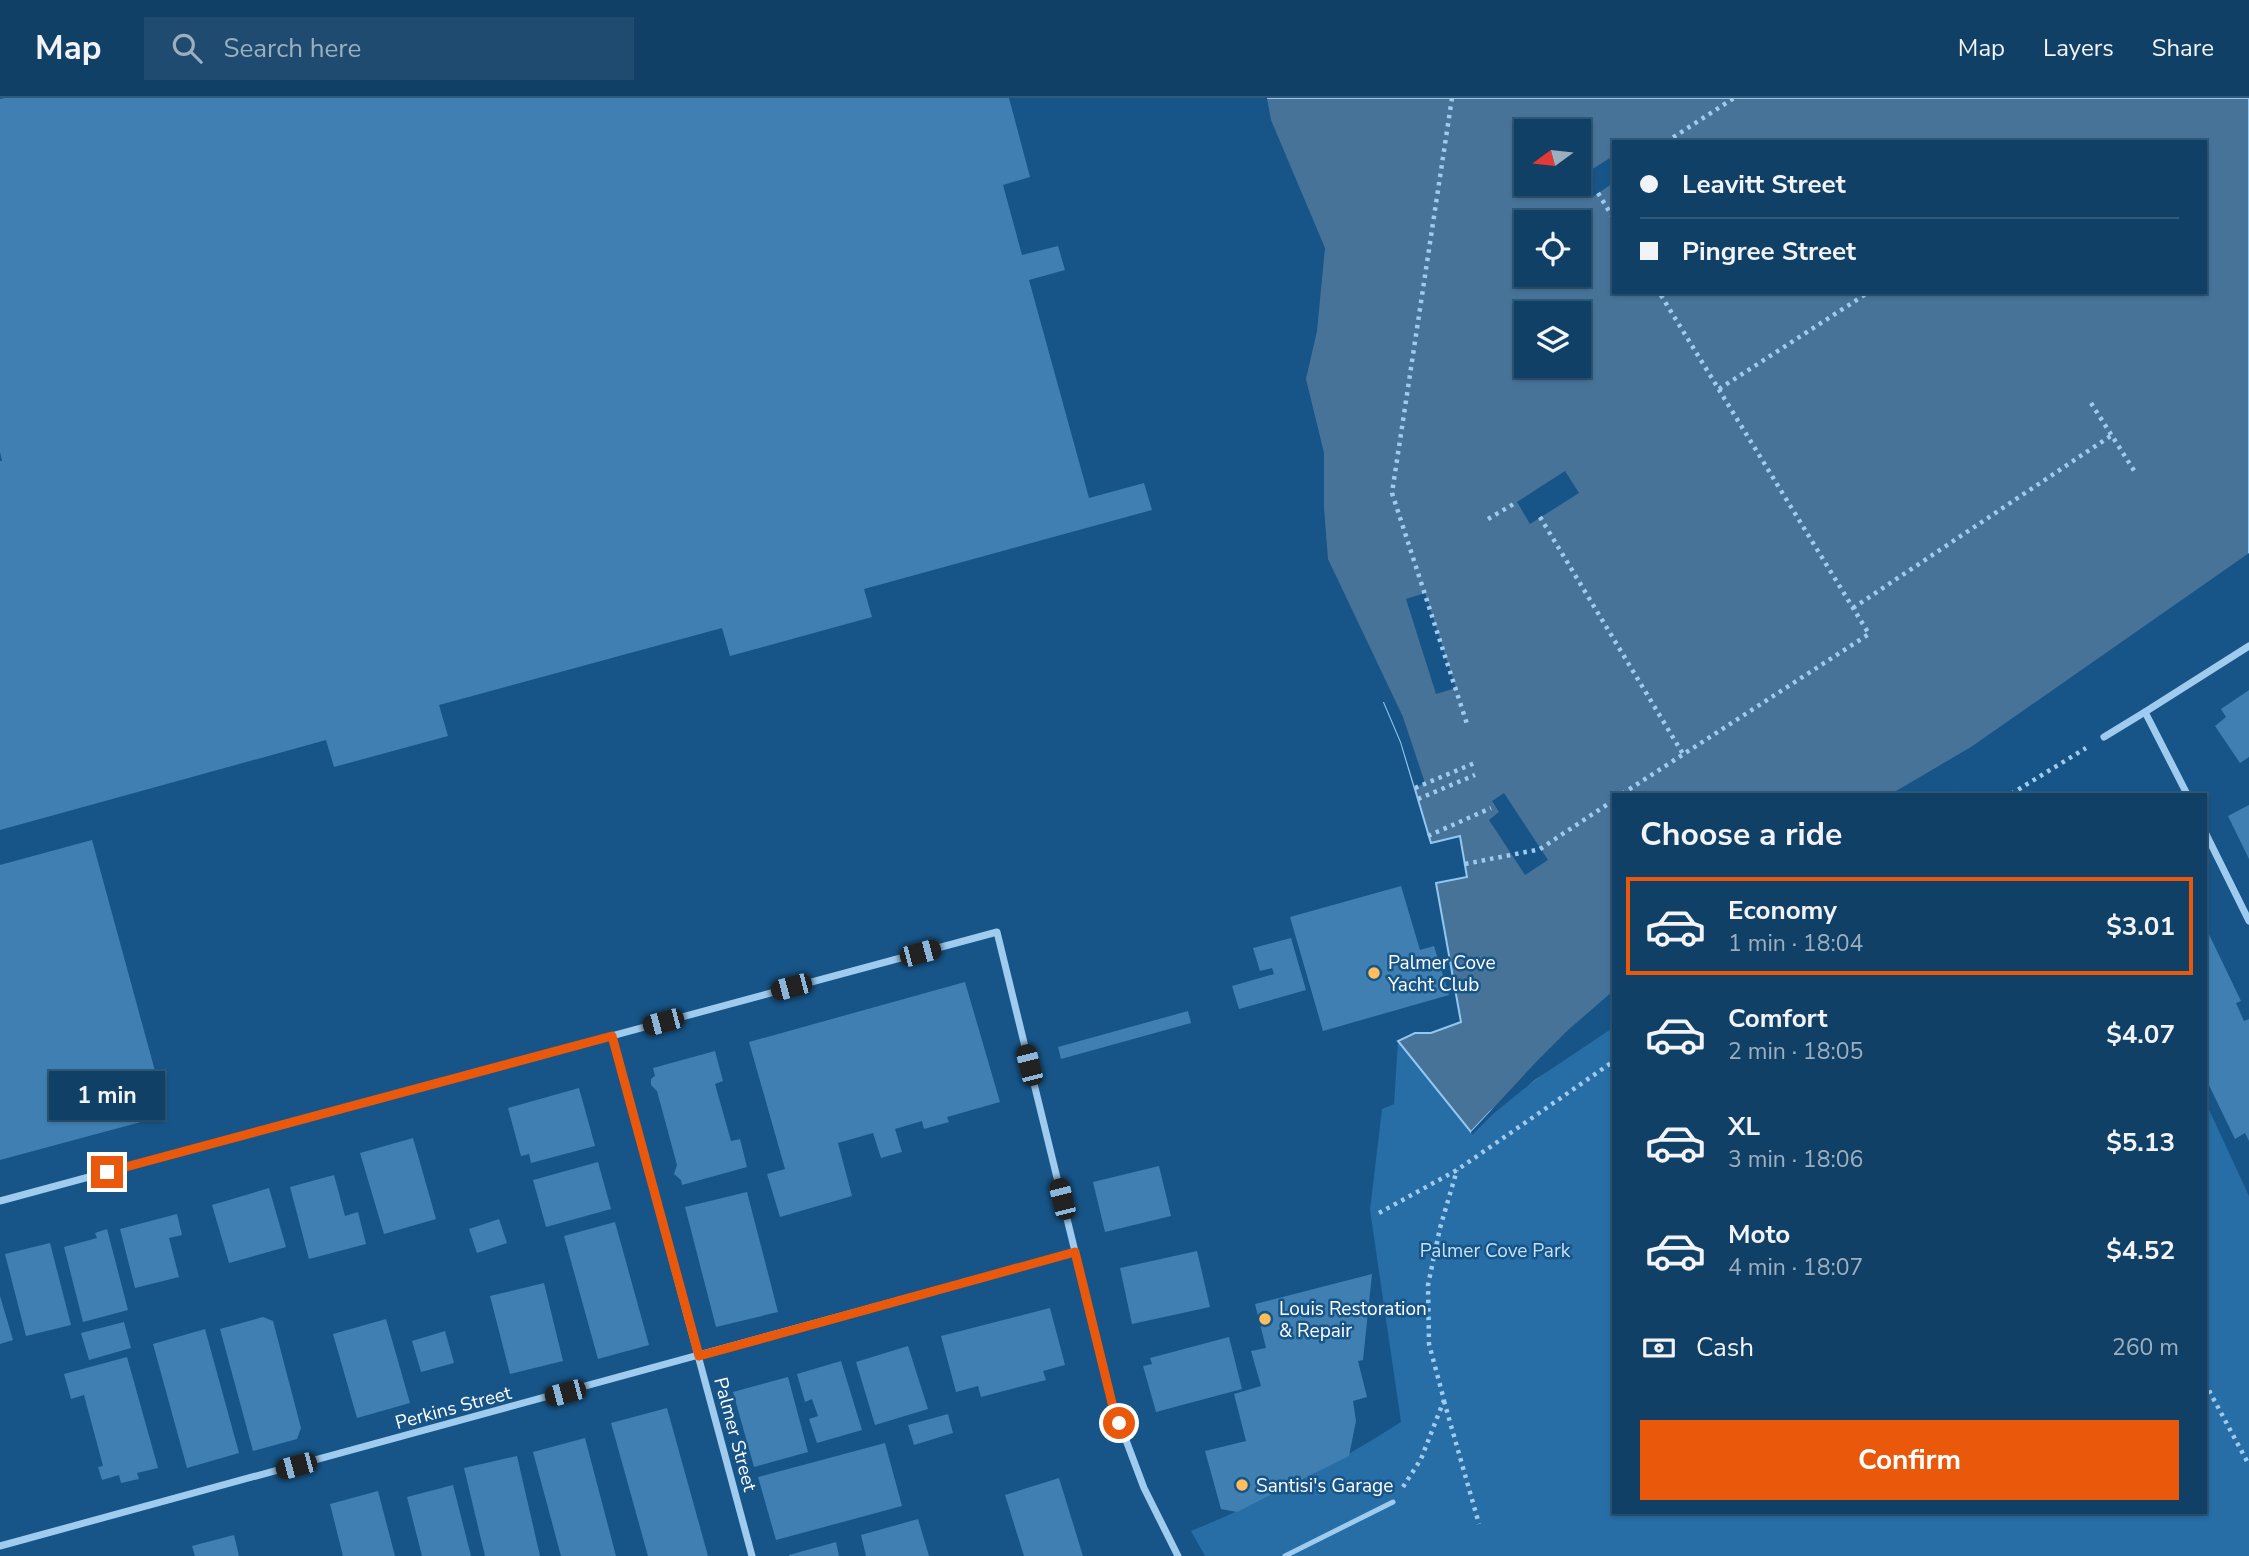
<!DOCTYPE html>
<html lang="en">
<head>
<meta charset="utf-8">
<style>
  body { margin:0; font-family:"Nunito Sans",sans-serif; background:#1e4b6f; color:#f1f3f6; height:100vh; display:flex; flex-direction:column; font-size:26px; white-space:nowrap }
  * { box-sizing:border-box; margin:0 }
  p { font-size:23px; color:#9cafbf }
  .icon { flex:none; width:38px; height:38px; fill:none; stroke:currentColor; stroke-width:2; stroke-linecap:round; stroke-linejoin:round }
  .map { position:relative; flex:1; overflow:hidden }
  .side { position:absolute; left:1612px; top:695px; width:595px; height:721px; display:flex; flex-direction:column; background:#114066; border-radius:0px; box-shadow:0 2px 5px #0004,0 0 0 2px #30597a }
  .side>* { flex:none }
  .hud { position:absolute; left:1612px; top:42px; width:595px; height:154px; border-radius:0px; box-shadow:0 2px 5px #0004,0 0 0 2px #30597a; display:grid; align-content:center; height:154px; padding:0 28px; background:#114066 }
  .needle { width:46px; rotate:255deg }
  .tools { position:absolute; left:1514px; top:21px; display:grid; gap:14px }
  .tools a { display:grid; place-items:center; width:77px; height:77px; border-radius:0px; background:#114066; box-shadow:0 2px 5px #0004,0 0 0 2px #30597a; font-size:35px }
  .end { position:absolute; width:32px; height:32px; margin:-16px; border:9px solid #ea580c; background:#fff; box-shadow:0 0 0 4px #fff }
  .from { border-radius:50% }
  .bubble { position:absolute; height:49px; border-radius:0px; background:#114066; box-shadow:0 2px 5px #0004,0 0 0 2px #30597a; font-size:23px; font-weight:700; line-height:49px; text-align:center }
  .car { position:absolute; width:21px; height:42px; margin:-21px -10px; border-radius:9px; box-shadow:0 0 5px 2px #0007; background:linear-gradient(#222 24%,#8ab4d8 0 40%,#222 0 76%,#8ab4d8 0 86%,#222 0) }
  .hud b { display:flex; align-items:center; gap:24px; height:66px; font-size:26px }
  .hud b+b { border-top:2px solid #30597a }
  .hud i { width:18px; height:18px; background:#f1f3f6 }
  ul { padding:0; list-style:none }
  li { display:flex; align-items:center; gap:21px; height:98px; margin:0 14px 10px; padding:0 14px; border:4px solid transparent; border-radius:0px }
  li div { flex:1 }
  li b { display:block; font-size:26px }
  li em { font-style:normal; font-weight:700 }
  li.on { border-color:#ea580c }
  li>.icon { width:63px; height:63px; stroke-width:1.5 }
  h2 { padding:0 28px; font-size:32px; line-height:84px }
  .pay { display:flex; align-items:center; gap:18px; height:77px; padding:0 28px; font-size:26px }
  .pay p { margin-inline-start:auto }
  .button { display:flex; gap:14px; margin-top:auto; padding:14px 28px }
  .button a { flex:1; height:80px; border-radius:0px; background:#ea580c; color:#fff; font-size:28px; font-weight:700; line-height:80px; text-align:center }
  header { display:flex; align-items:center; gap:42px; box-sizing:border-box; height:98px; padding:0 35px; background:#114066; border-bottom:2px solid #30597a }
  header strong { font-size:33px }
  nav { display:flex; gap:38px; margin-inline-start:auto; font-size:24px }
  .search { width:490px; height:63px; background:#1e4b6f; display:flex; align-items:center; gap:18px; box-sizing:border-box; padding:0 24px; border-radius:0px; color:#9cafbf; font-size:26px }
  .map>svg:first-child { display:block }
  .green { fill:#276da6 }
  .water { fill:#477399; stroke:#91c7f0; stroke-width:2; fill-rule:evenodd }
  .pier { fill:#175588 }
  .building { fill:#3f7fb2 }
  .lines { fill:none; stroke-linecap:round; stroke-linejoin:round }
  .path { stroke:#9fcbee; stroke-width:4.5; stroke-dasharray:3.5 5; stroke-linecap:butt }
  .service { stroke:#9fcbee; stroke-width:5 }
  .minor { stroke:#9fcbee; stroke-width:7 }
  .route { stroke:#ea580c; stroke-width:9 }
  .poi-dot { fill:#ffbe5b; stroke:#175588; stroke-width:2.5 }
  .labels { text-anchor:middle; stroke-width:5; stroke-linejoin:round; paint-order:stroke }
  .poi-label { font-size:19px; fill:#fff; stroke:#175588; text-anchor:start }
  .park-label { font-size:19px; fill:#c4e2fa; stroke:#175588 }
  .street-label { font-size:19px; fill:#fff; stroke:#175588 }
</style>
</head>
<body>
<header>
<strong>Map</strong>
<div class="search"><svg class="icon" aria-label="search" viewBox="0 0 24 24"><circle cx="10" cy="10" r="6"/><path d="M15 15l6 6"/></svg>Search here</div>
<nav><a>Map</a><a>Layers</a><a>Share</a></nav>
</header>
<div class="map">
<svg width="2249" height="1458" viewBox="0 0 2249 1458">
  <rect width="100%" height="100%" fill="#175588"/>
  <path class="green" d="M1467 780 1613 924 1614 1414H2205V1003L2249 1098V1458H1205L1191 1433C1265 1403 1334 1367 1401 1324L1370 1112 1382 1011 1394 1006 1398 943 1400 945 1415 935H1431L1461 924 1436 785Z"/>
  <path class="water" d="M1239 0H2249V487L1944 696H1614L1613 924 1490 1014 1471 1034 1398 943 1415 935H1431L1461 924 1436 785 1467 779 1460 738 1431 745 1401 644 1384 604 1320 477 1288 186ZM1526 33H1578V86H1526ZM1614 44H2205V194H1614ZM1526 124H1578V177H1526ZM1526 215H1578V268H1526Z"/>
  <g class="pier">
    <polygon points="1236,0 1267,0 1271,22 1325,150 1317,233 1306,281 1324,355 1324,410 1328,461 1403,619 1425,685 1415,690 1401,644 1384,604 1380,604 1317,478 1309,434 1272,316 1266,290 1267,260 1285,186"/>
    <polygon points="1613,58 1613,85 1593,99 1580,79"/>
    <polygon points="1565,373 1579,395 1530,426 1517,404"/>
    <polygon points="2249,455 2249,491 1950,696 1891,696 1971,649"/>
    <polygon points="1425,495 1456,590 1436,596 1406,501"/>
    <polygon points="1504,695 1548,762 1525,777 1489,722 1499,714 1492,703"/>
    <polygon points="1613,893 1614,929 1535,982 1493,1016 1472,1037 1471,1034 1538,962 1568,932"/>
  </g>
  <g class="building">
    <polygon points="5,0 1009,0 1030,79 1003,87 1022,157 1058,148 1065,172 1029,182 1089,400 1144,385 1152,412 864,491 872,519 730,558 722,530 439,607 448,638 334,669 326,642 0,732 0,363 2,363 0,354 0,1"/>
    <polygon points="2249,592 2249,659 2240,665 2215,628 2226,619 2221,611"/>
    <polygon points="2249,707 2249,761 2228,718"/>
    <polygon points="92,742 167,1017 0,1062 0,767"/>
    <polygon points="1401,788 1420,852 1434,848 1449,897 1323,933 1290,819"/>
    <polygon points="2205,828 2241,903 2236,905 2244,923 2249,921 2249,1043 2245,1035 2235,1041 2205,979"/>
    <polygon points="1291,840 1306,892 1239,911 1232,888 1274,876 1272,870 1260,873 1253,850"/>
    <polygon points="965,884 1000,1004 947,1019 949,1024 924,1031 922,1023 895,1031 902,1054 881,1060 873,1035 838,1045 852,1098 780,1119 767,1076 785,1071 749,944"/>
    <polygon points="1188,913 1191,925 1061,961 1058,949"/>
    <polygon points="715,953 723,983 715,986 731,1043 740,1041 747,1069 682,1087 681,1082 674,1076 677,1067 657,993 651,987 651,981 655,978 653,970"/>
    <polygon points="579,990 595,1048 531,1065 529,1056 521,1058 508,1010"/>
    <polygon points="413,1040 436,1121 384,1136 360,1055"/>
    <polygon points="598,1064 611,1111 546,1129 533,1082"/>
    <polygon points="1159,1068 1171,1118 1105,1134 1093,1084"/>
    <polygon points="334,1077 345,1118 358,1114 366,1146 309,1161 290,1089"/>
    <polygon points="269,1090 286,1149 229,1165 212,1107"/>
    <polygon points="747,1094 778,1214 716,1229 685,1109"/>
    <polygon points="177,1116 182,1137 169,1140 179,1179 135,1190 120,1131"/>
    <polygon points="499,1121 507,1145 477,1155 469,1131"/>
    <polygon points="615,1124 649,1247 598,1261 564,1138"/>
    <polygon points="107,1131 128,1212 83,1224 64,1149 97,1140 95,1135"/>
    <polygon points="50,1145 71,1227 26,1238 5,1156"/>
    <polygon points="1197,1153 1210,1209 1132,1226 1120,1170"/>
    <polygon points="1372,1176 1363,1262 1358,1263 1367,1299 1353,1303 1356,1323 1349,1358 1237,1414 1221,1411 1205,1353 1246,1343 1234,1296 1261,1288 1251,1253 1266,1250 1255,1206"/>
    <polygon points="544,1185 563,1263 510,1276 490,1198"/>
    <polygon points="0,1198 13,1242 0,1246"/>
    <polygon points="1050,1210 1065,1267 1043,1273 1046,1282 981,1299 978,1288 956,1294 941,1238"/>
    <polygon points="263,1219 273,1223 301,1330 297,1341 253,1353 220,1231"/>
    <polygon points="386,1221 410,1305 357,1320 333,1236"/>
    <polygon points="124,1224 131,1250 89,1262 81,1235"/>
    <polygon points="205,1231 239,1355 187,1370 153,1246"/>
    <polygon points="445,1233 454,1265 421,1274 412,1243"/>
    <polygon points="1229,1239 1242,1291 1156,1314 1143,1268 1152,1266 1150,1260"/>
    <polygon points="908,1248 928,1311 875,1327 856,1264"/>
    <polygon points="127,1259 158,1370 137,1375 139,1381 121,1385 119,1377 102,1382 98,1369 103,1368 84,1297 71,1301 64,1276"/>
    <polygon points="841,1263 862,1332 817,1345 809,1321 818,1318 812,1301 805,1304 797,1276"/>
    <polygon points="788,1279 808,1354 754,1369 733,1294"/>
    <polygon points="667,1310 708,1458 648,1458 611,1325"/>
    <polygon points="948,1316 953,1335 914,1347 908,1327"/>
    <polygon points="585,1340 616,1458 561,1458 533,1354"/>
    <polygon points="885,1345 902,1408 776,1442 758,1379"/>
    <polygon points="517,1358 540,1458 485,1458 464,1370"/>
    <polygon points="1059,1380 1083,1458 1024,1458 1005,1397"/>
    <polygon points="453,1387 471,1458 422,1458 407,1399"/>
    <polygon points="378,1393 395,1458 343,1458 330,1406"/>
    <polygon points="918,1421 929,1458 866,1458 861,1437"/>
    <polygon points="234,1437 239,1458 195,1458 192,1448"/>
    <polygon points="836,1444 839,1458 789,1458 789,1457"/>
  </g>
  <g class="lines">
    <g class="path">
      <polyline points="1452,0 1392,395 1467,626"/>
      <polyline points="1666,44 1734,0"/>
      <polyline points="1598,95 1614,121"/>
      <polyline points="1719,291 1869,194"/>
      <polyline points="2091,305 2135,374"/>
      <polyline points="1540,419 1683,656"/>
      <polyline points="1488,421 1517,404"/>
      <polyline points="1853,510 2112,337"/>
      <polyline points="1415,690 1477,664"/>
      <polyline points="1622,696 1869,536 1659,194"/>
      <polyline points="2011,696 2086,650"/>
      <polyline points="1418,701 1475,677"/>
      <polyline points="1428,738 1491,710"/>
      <polyline points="1540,751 1614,702"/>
      <polyline points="1465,766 1536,752"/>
      <polyline points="1379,1115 1457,1072 1614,963"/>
      <polyline points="2205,1285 2249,1367"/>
      <polyline points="1444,1303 1479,1426"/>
      <polyline points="1403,1389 1421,1361 1444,1302 1429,1246 1428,1187 1440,1130 1457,1072"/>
    </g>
    <polyline class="service" points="1285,1458 1393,1404"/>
    <g class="minor">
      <polyline points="2104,639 2145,614"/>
      <polyline points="2187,696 2145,614 2249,548"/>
      <polyline points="2205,734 2249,823"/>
      <polyline points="612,938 752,1458"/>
      <polyline points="0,1103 997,834 1112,1305 1144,1390 1178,1458"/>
      <polyline points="0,1448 1075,1154"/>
    </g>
  </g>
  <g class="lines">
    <polyline class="route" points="107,1074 612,938 699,1258 1075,1154 1112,1305 1119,1325"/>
  </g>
  <g class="poi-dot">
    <circle cx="1374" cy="875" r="7"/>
    <circle cx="1265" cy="1221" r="7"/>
    <circle cx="1242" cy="1387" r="7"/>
  </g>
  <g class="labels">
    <g class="poi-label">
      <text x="1388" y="871">Palmer Cove<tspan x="1388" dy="22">Yacht Club</tspan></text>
      <text x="1279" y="1217">Louis Restoration<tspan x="1279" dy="22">&amp; Repair</tspan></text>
      <text x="1256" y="1394">Santisi's Garage</text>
    </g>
    <g class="park-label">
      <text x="1495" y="1159">Palmer Cove Park</text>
    </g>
    <g class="street-label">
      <text transform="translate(453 1309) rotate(-15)" y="7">Perkins Street</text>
      <text transform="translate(736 1336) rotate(75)" y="7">Palmer Street</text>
    </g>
  </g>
</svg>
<div class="tools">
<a><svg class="needle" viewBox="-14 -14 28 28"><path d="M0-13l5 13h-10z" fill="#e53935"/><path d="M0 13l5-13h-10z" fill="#9cafbf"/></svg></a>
<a><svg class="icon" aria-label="locate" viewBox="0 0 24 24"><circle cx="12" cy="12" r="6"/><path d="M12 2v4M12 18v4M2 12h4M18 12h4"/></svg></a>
<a><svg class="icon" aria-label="layers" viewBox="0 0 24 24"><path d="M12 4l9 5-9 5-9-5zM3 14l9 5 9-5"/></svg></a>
</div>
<i class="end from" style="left:1119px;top:1325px"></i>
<i class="end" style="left:107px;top:1074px"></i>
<div class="bubble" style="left:49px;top:973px;width:116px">1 min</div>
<i class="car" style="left:920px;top:855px;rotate:75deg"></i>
<i class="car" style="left:791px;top:889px;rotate:255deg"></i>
<i class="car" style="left:663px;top:924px;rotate:255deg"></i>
<i class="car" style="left:1029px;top:967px;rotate:346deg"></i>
<i class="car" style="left:1062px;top:1101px;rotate:346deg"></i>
<i class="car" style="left:565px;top:1295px;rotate:255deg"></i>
<i class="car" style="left:296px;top:1368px;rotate:255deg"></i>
<div class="hud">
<b><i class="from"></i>Leavitt Street</b>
<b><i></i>Pingree Street</b>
</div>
<section class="side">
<h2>Choose a ride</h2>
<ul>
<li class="on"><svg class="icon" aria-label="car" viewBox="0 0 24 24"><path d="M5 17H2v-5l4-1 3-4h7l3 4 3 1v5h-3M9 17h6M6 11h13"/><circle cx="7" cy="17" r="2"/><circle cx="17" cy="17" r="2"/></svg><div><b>Economy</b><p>1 min · 18:04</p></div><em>$3.01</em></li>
<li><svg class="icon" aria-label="car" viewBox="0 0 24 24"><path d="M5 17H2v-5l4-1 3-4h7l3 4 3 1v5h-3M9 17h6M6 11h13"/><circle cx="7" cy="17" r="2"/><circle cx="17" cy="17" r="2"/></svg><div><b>Comfort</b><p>2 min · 18:05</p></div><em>$4.07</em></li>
<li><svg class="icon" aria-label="car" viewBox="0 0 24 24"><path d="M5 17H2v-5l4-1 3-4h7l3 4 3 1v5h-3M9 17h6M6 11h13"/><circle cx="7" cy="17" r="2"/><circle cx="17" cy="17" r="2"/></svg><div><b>XL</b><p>3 min · 18:06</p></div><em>$5.13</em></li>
<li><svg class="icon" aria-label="car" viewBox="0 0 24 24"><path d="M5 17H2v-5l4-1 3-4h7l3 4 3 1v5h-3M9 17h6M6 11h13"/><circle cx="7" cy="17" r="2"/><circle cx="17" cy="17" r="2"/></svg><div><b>Moto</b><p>4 min · 18:07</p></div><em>$4.52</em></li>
</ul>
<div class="pay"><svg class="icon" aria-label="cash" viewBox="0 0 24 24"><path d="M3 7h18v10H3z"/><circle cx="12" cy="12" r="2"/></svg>Cash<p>260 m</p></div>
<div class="button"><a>Confirm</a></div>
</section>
</div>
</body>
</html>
